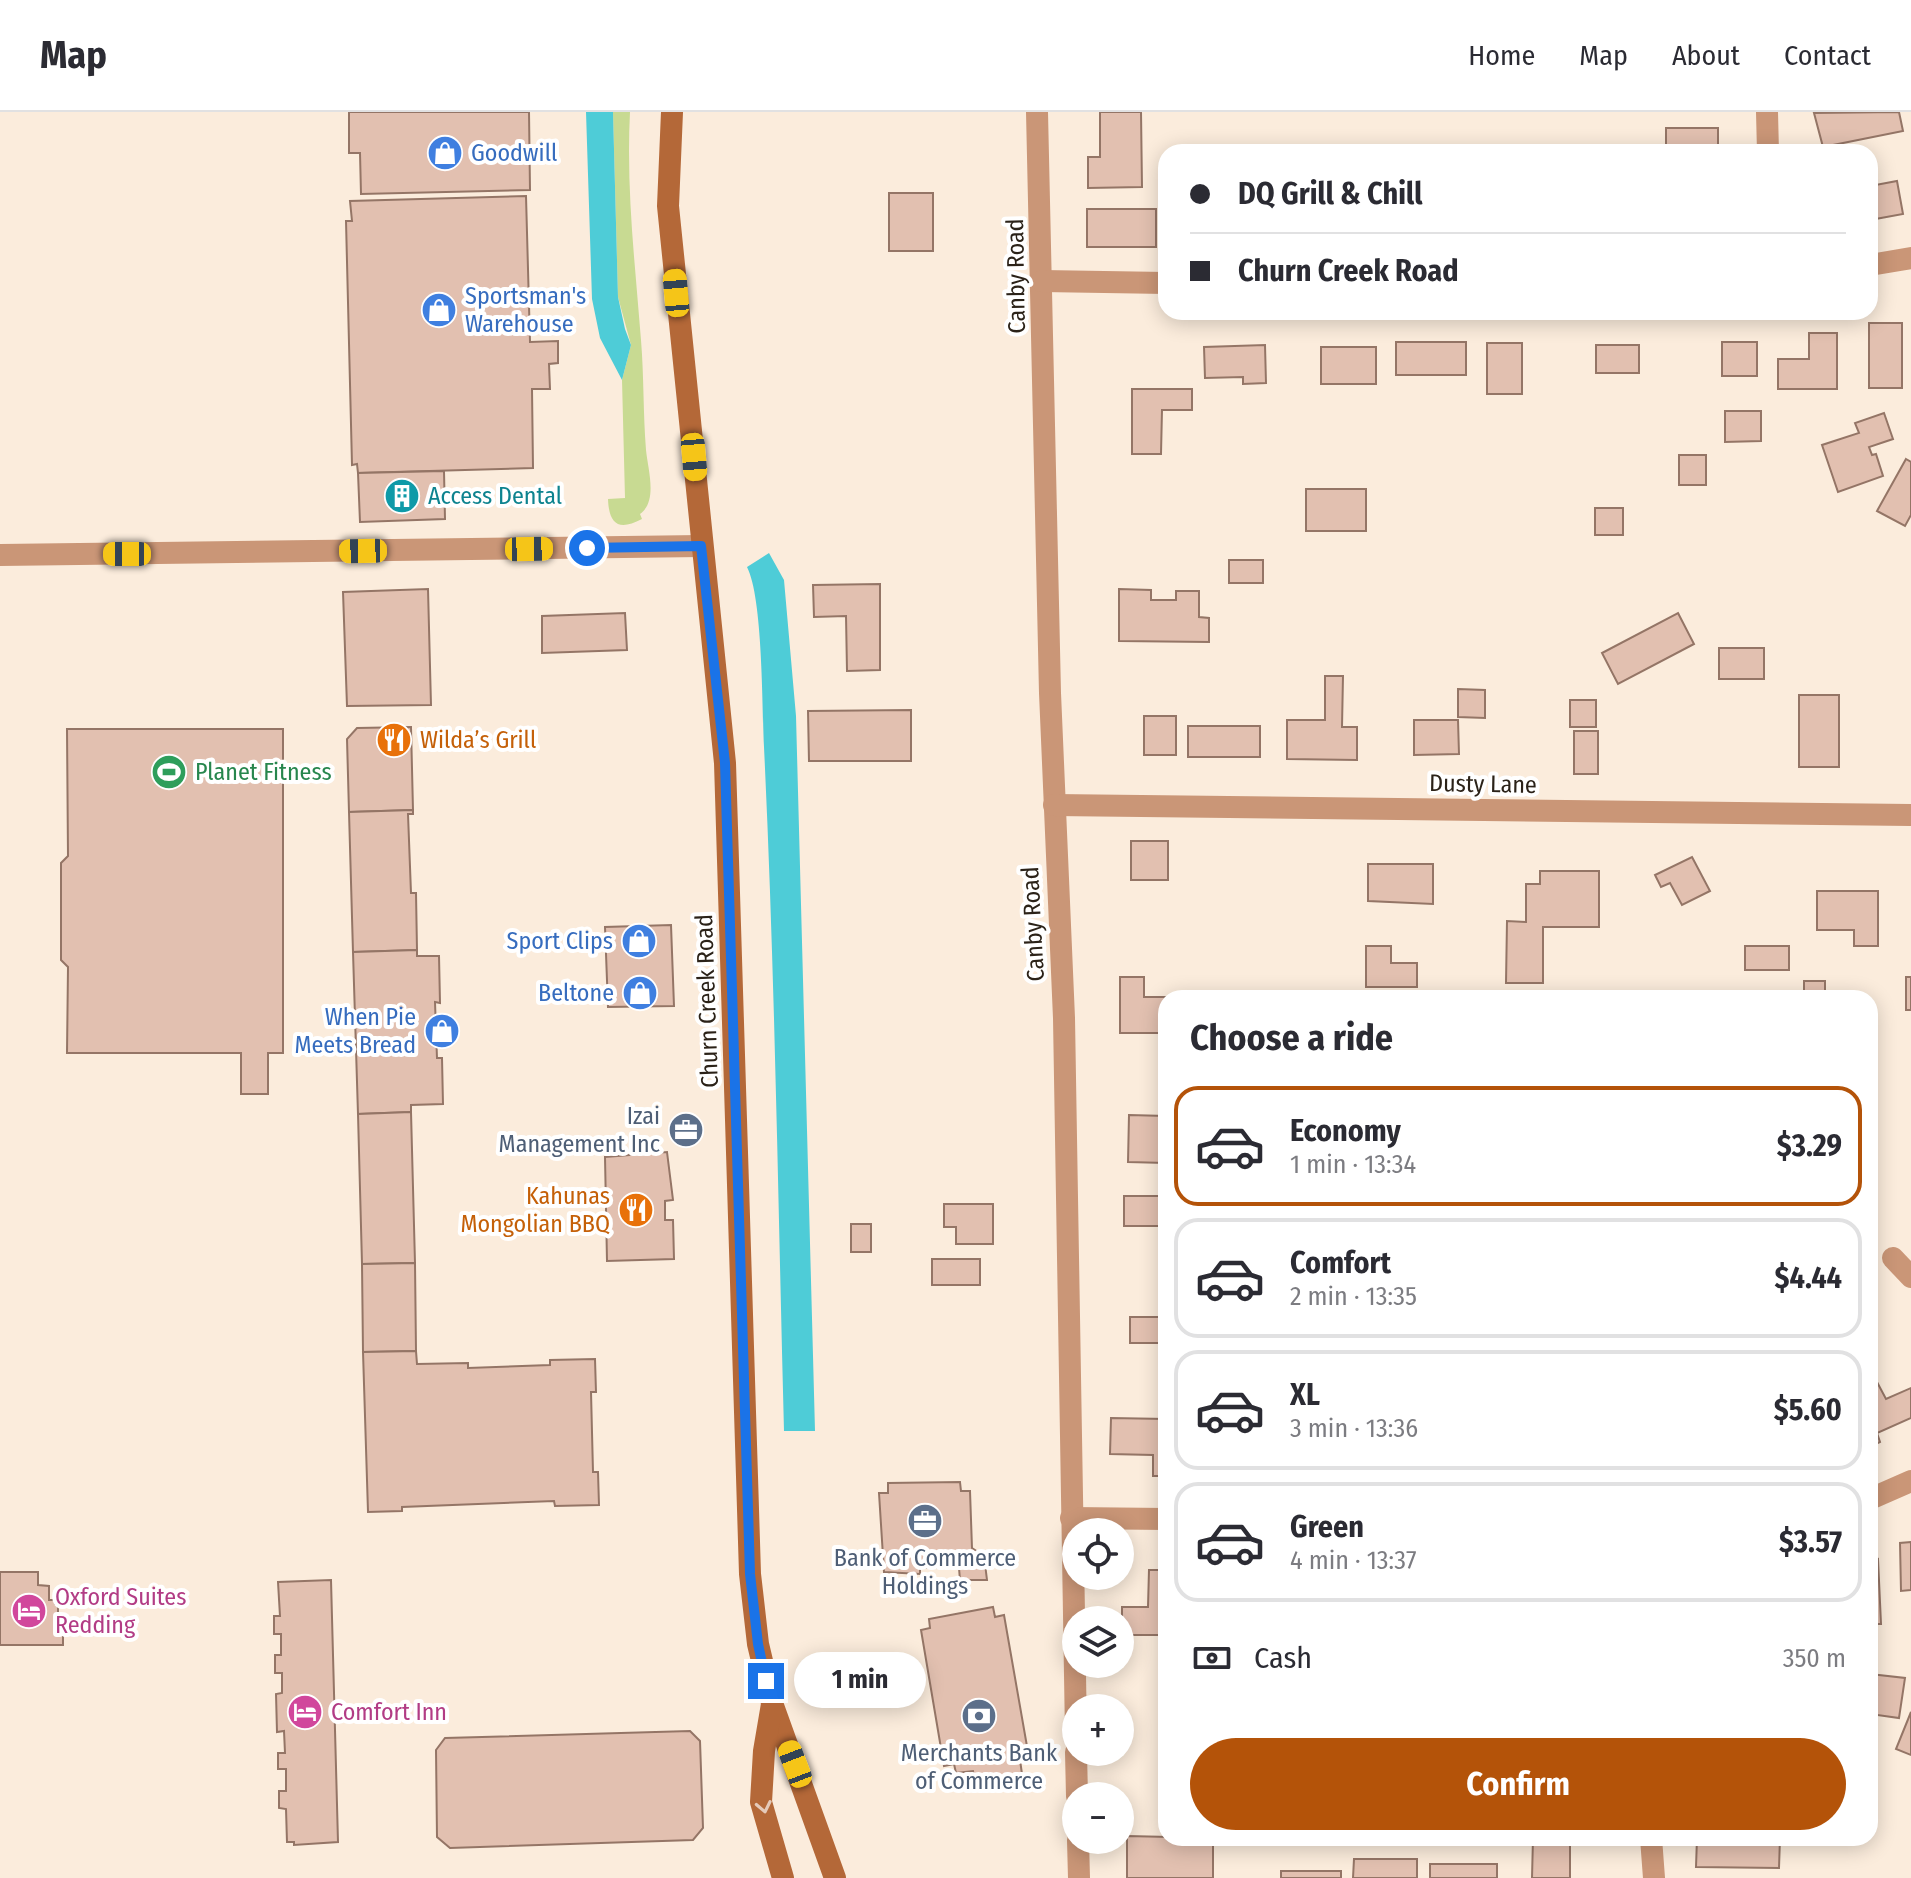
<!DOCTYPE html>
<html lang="en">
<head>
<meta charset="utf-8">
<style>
  body { margin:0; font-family:"Fira Sans Condensed",sans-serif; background:#f7f7f7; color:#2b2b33; height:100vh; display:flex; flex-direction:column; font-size:30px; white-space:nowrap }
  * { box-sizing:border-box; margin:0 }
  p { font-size:26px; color:#7c7c81 }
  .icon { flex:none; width:44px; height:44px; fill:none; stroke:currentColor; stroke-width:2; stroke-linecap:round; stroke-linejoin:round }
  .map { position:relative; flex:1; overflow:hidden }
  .drawer { position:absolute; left:1158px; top:878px; width:720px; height:856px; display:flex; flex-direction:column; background:#fff; border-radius:24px; box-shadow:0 4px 20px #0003 }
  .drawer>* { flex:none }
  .hud { position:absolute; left:1158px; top:32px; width:720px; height:176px; border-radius:24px; box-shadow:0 4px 20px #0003; display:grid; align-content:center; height:176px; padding:0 32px; background:#fff }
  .tools { position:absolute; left:1062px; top:1406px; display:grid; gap:16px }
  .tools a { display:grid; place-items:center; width:72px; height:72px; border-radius:50%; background:#fff; box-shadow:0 4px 20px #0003; font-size:40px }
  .end { position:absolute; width:36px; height:36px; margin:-18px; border:10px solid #1a73e8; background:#fff; box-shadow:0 0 0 4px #fff }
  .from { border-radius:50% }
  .bubble { position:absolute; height:56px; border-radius:28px; background:#fff; box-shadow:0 4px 20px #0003; font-size:26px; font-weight:700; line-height:56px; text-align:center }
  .car { position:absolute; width:24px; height:48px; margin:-24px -12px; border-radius:10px; box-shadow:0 0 6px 2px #0007; background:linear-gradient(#f5c518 24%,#345 0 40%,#f5c518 0 76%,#345 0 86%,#f5c518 0) }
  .hud b { display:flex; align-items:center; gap:28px; height:76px; font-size:30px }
  .hud b+b { border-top:2px solid #e1e1e2 }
  .hud i { width:20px; height:20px; background:#2b2b33 }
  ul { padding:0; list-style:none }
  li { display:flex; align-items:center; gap:24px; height:120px; margin:0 16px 12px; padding:0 16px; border:4px solid #e1e1e2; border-radius:24px }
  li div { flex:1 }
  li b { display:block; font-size:30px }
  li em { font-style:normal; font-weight:700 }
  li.on { border-color:#b45309 }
  li>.icon { width:72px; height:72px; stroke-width:1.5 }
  h2 { padding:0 32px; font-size:36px; line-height:96px }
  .pay { display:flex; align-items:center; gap:20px; height:88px; padding:0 32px; font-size:30px }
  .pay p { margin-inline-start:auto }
  .button { display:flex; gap:16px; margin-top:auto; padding:16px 32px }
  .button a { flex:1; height:92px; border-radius:48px; background:#b45309; color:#fff; font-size:32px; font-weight:700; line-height:92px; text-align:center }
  header { display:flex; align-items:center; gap:48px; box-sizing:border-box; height:112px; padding:0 40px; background:#fff; border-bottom:2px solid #e1e1e2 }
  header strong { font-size:38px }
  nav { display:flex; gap:44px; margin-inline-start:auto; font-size:28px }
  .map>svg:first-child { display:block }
  .green { fill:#c8da92 }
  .water { fill:#4eccd7 }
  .building { fill:#e2c0b0; stroke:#947566; stroke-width:2 }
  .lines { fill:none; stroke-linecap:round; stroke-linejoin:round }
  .minor { stroke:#ca9677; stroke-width:22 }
  .secondary { stroke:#b46838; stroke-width:22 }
  .oneway { stroke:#e5cab9 }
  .route { stroke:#1a73e8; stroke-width:10 }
  .labels { text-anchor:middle; stroke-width:8; stroke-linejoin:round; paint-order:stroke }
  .shop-label { font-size:24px; fill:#366cbe; stroke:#fff; text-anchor:end }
  .street-label { font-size:24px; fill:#2b2218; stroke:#fff }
  .culture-label { font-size:24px; fill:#0d838f; stroke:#fff; text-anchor:start }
  .food-label { font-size:24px; fill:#c56008; stroke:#fff; text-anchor:start }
  .leisure-label { font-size:24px; fill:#27864d; stroke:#fff; text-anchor:start }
  .service-label { font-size:24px; fill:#4e5e75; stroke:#fff }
  .hotel-label { font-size:24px; fill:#b23c85; stroke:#fff; text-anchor:start }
</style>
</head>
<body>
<header>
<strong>Map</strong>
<nav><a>Home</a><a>Map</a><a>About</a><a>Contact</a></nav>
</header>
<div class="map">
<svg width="1911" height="1766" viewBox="0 0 1911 1766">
  <rect width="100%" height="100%" fill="#fbecdc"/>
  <path class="green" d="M613 0H630C626 77 635 151 641 228 644 265 643 301 646 338 648 358 658 389 640 402L642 407C619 419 609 413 608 387L625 386 622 268 631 233 618 185Z"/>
  <g class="water">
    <polygon points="586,0 613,0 618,185 625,217 631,233 622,268 600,226 592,187"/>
    <path d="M769 441 784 468 796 604 815 1319H784C778 1091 775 863 764 635 762 594 763 486 747 455Z"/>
  </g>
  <g class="building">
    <polygon points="349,0 529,0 530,78 361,82 360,41 349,41"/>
    <polygon points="1100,0 1141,0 1142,75 1088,76 1088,45 1100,45"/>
    <polygon points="1899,0 1903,19 1823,35 1814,1"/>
    <rect x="1666" y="16" width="52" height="24"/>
    <rect x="1466" y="34" width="35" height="6"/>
    <rect x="1513" y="34" width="35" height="6"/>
    <rect x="1392" y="35" width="34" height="5"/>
    <polygon points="1897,69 1903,102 1870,108 1870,74"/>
    <rect x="889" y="81" width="44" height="58"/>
    <polygon points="526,84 530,230 558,229 558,251 549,252 550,277 532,277 533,356 358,361 357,352 352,353 346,109 352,109 350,89"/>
    <rect x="1087" y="97" width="69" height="38"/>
    <rect x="1869" y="211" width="33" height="65"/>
    <polygon points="1809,221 1837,221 1837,277 1778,277 1778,247 1809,247"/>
    <rect x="1396" y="230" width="70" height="33"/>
    <rect x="1722" y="230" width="35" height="34"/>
    <rect x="1487" y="231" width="35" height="51"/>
    <polygon points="1265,233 1266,271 1243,272 1243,265 1205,266 1204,235"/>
    <rect x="1596" y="233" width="43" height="28"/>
    <rect x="1321" y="235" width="55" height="37"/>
    <polygon points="1132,277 1192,277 1192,298 1162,298 1161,342 1132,342"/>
    <polygon points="1725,299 1761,299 1761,329 1725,330"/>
    <polygon points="1884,301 1893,327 1869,335 1872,343 1876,342 1883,364 1838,380 1822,333 1859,321 1855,311"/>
    <rect x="1679" y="343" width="27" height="30"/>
    <polygon points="1906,347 1911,350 1911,403 1905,414 1877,399"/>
    <polygon points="444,359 445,407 360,410 358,361"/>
    <rect x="1306" y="377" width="60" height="42"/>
    <rect x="1595" y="396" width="28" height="27"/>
    <rect x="1229" y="448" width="34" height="23"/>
    <polygon points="880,472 880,558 847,559 846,504 814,505 813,473"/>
    <polygon points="428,477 431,593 347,594 343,480"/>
    <polygon points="1119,477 1151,478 1151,488 1176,488 1176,479 1199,479 1199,505 1209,506 1209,530 1119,529"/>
    <polygon points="625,501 627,538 542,541 542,504"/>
    <polygon points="1678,501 1694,532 1618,572 1602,541"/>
    <rect x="1719" y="536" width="45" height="31"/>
    <polygon points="1325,564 1343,564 1342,615 1357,615 1357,648 1287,647 1287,608 1325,608"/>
    <polygon points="1458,577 1485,578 1485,606 1458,605"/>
    <rect x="1799" y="583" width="40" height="72"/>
    <rect x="1570" y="588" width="26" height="27"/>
    <polygon points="911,598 911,649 809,649 808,599"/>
    <rect x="1144" y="604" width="32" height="39"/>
    <polygon points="1414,608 1458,608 1459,642 1414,643"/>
    <rect x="1188" y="614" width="72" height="31"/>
    <polygon points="411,615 413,698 349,700 347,627 357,616"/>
    <polygon points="67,617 283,617 283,941 268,941 268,982 241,982 241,941 67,941 68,855 61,848 61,751 68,744"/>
    <rect x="1574" y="619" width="24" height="43"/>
    <polygon points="413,698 413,702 408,702 411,781 416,781 417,838 353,840 349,700"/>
    <rect x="1131" y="729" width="37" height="39"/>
    <polygon points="1692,745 1710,779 1682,793 1670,771 1661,775 1655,763"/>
    <polygon points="1368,752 1433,752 1433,792 1368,789"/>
    <polygon points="1540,759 1599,759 1599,815 1543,815 1543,871 1506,871 1507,809 1526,810 1526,772 1540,772"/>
    <polygon points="1817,779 1878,779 1878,834 1854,834 1854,818 1817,818"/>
    <polygon points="671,813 674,894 608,895 605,815"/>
    <polygon points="1366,834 1391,834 1391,851 1417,851 1417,875 1366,875"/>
    <rect x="1745" y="834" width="44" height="24"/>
    <polygon points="417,838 417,844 439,844 440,891 435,890 437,946 442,946 443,992 411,993 411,1000 358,1002 353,840"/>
    <polygon points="1120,865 1144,865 1144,885 1179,885 1166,886 1166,921 1120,921"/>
    <rect x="1906" y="865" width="5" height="33"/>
    <rect x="1804" y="869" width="21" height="17"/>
    <rect x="1282" y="881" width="69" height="5"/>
    <polygon points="411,1000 415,1151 362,1152 358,1002"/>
    <polygon points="1129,1003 1166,1004 1166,1051 1128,1050"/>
    <polygon points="667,1040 673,1088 665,1089 665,1108 673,1108 674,1147 607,1149 605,1045"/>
    <rect x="1124" y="1084" width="42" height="30"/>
    <polygon points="944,1092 993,1092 993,1132 956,1132 956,1115 944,1115"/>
    <rect x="851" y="1112" width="20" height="28"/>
    <rect x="932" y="1147" width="48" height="26"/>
    <polygon points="415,1151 416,1239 363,1240 362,1152"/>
    <rect x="1130" y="1205" width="36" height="26"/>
    <polygon points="416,1239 417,1252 468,1251 468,1256 550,1253 550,1248 595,1247 596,1280 591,1280 593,1360 598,1360 599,1393 555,1394 554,1389 402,1395 402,1399 368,1400 363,1240"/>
    <polygon points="1877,1270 1886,1287 1911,1276 1911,1306 1877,1321 1880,1330 1870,1335 1870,1273"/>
    <polygon points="1111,1306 1166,1307 1166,1364 1153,1364 1153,1343 1110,1342"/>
    <polygon points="960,1370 961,1379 970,1379 972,1436 984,1444 987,1468 960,1468 959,1456 920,1456 920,1462 884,1460 879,1381 888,1381 888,1371"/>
    <polygon points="1911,1430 1911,1478 1901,1479 1900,1431"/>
    <polygon points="1878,1447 1881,1512 1870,1512 1870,1448"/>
    <polygon points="1149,1458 1166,1458 1166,1523 1122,1523 1122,1495 1148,1495"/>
    <polygon points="0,1460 38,1460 38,1473 49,1474 49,1488 55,1488 55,1492 58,1492 58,1506 63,1506 63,1533 0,1533"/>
    <polygon points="331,1468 338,1730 294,1733 294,1730 287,1730 286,1697 279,1696 279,1679 286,1679 286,1657 278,1657 278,1641 285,1641 284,1619 277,1620 276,1582 282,1581 282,1561 275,1561 275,1543 281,1543 281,1522 274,1522 274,1504 280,1504 278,1470"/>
    <polygon points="993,1495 995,1505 1004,1503 1028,1640 1025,1640 1026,1647 1020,1648 1022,1662 975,1669 973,1659 956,1661 954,1652 944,1654 921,1518 930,1516 929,1507"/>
    <polygon points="1870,1562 1905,1566 1899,1606 1870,1602"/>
    <polygon points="1911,1600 1911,1643 1896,1637"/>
    <polygon points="690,1619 700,1629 703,1716 693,1728 450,1736 437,1725 436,1638 445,1626"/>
    <polygon points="1127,1724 1213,1726 1213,1766 1127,1766"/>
    <polygon points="1533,1726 1593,1726 1593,1731 1570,1731 1570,1766 1532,1766"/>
    <polygon points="1697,1726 1780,1726 1779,1756 1696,1755"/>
    <polygon points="1354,1747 1417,1747 1417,1766 1353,1766"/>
    <rect x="1430" y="1752" width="67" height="14"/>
    <rect x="1281" y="1759" width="60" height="7"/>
  </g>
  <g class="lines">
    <g class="minor">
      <polyline points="1037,0 1050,581 1064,906 1076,1622"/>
      <polyline points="1767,0 1768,40"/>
      <polyline points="1870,153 1911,146"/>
      <polyline points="1042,169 1166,171"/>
      <polyline points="0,443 701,434"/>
      <polyline points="1054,693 1911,703"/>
      <polyline points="1893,1146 1911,1165"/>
      <polyline points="1870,1387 1911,1369"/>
      <polyline points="1071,1406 1166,1407"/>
      <polyline points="1076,1640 1077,1684"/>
      <polyline points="1651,1726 1654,1766"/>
      <polyline points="1078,1728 1079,1766"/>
    </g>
    <g class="secondary">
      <polyline points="672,0 668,94 725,651 750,1462 758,1532 772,1591 835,1766"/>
      <polyline points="772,1592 764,1639 761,1690 783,1766"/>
    </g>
  </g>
  <defs><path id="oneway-chevron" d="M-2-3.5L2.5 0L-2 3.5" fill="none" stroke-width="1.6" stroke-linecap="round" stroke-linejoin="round" transform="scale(2)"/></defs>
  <use class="oneway" href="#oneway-chevron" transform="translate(764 1695) rotate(78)"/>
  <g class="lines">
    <polyline class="route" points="587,436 701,434 725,651 750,1462 758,1532 766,1569"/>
  </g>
  <defs>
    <symbol id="shop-disc" viewBox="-11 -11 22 22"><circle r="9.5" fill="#3f7fe0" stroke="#fff"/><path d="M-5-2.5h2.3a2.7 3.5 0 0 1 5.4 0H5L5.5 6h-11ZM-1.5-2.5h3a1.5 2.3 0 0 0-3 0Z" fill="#fff"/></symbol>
    <symbol id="building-disc" viewBox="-11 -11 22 22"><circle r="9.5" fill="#0f9aa8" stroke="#fff"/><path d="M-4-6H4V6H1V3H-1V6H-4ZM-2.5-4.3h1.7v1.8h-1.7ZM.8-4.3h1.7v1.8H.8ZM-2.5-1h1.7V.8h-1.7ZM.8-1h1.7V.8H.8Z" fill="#fff"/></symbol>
    <symbol id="restaurant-disc" viewBox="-11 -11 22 22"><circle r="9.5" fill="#e8710a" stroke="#fff"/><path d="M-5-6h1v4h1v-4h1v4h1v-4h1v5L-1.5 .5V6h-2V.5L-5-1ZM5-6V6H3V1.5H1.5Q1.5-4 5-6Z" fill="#fff"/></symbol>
    <symbol id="stadium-disc" viewBox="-11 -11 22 22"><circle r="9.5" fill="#2e9e5b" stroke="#fff"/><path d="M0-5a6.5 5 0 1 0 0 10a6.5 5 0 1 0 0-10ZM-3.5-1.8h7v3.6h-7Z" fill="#fff"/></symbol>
    <symbol id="office-disc" viewBox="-11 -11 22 22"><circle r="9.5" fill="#5c6f8a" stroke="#fff"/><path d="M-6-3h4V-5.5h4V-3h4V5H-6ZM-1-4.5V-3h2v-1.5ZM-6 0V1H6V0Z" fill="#fff"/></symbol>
    <symbol id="hotel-disc" viewBox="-11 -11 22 22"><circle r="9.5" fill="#d1479c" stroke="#fff"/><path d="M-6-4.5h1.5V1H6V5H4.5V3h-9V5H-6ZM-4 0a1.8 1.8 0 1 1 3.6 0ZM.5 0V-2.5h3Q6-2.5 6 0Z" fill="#fff"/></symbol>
    <symbol id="bank-disc" viewBox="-11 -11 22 22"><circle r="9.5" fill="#5c6f8a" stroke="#fff"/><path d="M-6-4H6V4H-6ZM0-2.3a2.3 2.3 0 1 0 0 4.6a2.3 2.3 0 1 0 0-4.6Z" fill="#fff"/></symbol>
  </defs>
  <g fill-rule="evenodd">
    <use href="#shop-disc" x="425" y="21" width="40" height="40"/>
    <use href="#shop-disc" x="419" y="178" width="40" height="40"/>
    <use href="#building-disc" x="382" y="364" width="40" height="40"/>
    <use href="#restaurant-disc" x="374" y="608" width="40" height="40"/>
    <use href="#stadium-disc" x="149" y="640" width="40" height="40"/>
    <use href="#shop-disc" x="619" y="809" width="40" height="40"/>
    <use href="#shop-disc" x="620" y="861" width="40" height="40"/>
    <use href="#shop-disc" x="422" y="899" width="40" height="40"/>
    <use href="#office-disc" x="666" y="998" width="40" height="40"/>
    <use href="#restaurant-disc" x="616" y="1078" width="40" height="40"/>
    <use href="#office-disc" x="905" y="1389" width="40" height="40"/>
    <use href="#hotel-disc" x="9" y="1479" width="40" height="40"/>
    <use href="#hotel-disc" x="285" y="1580" width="40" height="40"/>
    <use href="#bank-disc" x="959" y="1584" width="40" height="40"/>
  </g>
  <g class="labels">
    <g class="shop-label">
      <text x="471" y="49" text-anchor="start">Goodwill</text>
      <text x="465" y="192" text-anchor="start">Sportsman's<tspan x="465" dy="28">Warehouse</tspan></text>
      <text x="613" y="837">Sport Clips</text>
      <text x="614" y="889">Beltone</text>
      <text x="416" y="913">When Pie<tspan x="416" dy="28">Meets Bread</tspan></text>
    </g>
    <g class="street-label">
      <text transform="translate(1016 164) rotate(-91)" y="8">Canby Road</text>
      <text transform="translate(1483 672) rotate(1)" y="8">Dusty Lane</text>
      <text transform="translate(1033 812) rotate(-93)" y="8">Canby Road</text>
      <text transform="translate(707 889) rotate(-92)" y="8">Churn Creek Road</text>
    </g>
    <g class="culture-label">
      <text x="428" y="392">Access Dental</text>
    </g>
    <g class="food-label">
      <text x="420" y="636">Wilda’s Grill</text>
      <text x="610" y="1092" text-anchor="end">Kahunas<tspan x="610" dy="28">Mongolian BBQ</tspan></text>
    </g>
    <g class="leisure-label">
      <text x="195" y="668">Planet Fitness</text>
    </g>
    <g class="service-label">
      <text x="660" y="1012" text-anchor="end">Izai<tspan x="660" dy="28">Management Inc</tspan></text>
      <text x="925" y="1454">Bank of Commerce<tspan x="925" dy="28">Holdings</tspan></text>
      <text x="979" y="1649">Merchants Bank<tspan x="979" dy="28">of Commerce</tspan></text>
    </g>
    <g class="hotel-label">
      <text x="55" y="1493">Oxford Suites<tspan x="55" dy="28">Redding</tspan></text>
      <text x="331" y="1608">Comfort Inn</text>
    </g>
  </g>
</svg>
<div class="tools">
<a><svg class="icon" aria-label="locate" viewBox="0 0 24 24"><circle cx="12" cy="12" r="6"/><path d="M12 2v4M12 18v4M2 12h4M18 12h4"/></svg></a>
<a><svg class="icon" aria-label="layers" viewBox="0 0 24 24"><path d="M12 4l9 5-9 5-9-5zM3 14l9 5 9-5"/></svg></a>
<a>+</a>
<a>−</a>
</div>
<i class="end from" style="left:587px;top:436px"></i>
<i class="end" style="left:766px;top:1569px"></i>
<div class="bubble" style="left:794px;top:1540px;width:132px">1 min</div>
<i class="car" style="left:676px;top:181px;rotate:355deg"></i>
<i class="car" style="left:694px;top:345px;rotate:175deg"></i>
<i class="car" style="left:529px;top:437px;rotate:89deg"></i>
<i class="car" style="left:363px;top:439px;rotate:269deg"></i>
<i class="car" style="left:127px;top:442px;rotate:270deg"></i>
<i class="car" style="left:795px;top:1652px;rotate:339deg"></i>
<div class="hud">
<b><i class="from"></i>DQ Grill &amp; Chill</b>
<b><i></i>Churn Creek Road</b>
</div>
<section class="drawer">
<h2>Choose a ride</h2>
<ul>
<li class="on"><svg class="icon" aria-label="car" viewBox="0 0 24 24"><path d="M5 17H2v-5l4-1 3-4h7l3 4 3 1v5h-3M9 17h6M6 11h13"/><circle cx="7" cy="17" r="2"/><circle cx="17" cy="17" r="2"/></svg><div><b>Economy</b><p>1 min · 13:34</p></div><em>$3.29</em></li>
<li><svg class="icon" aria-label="car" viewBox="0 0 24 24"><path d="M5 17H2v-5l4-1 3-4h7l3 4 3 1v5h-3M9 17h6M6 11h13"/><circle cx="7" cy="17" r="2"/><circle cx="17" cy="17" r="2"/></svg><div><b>Comfort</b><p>2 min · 13:35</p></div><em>$4.44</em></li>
<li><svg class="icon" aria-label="car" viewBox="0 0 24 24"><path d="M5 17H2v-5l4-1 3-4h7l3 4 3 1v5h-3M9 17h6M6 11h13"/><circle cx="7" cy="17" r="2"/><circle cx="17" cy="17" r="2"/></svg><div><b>XL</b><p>3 min · 13:36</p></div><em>$5.60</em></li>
<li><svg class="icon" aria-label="car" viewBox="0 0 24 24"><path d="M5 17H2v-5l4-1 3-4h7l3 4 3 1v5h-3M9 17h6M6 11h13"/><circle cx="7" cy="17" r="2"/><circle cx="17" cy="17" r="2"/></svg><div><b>Green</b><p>4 min · 13:37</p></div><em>$3.57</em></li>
</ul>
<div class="pay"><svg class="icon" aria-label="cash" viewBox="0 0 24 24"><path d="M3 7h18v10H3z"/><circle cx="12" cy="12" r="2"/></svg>Cash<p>350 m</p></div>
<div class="button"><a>Confirm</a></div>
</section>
</div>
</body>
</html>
